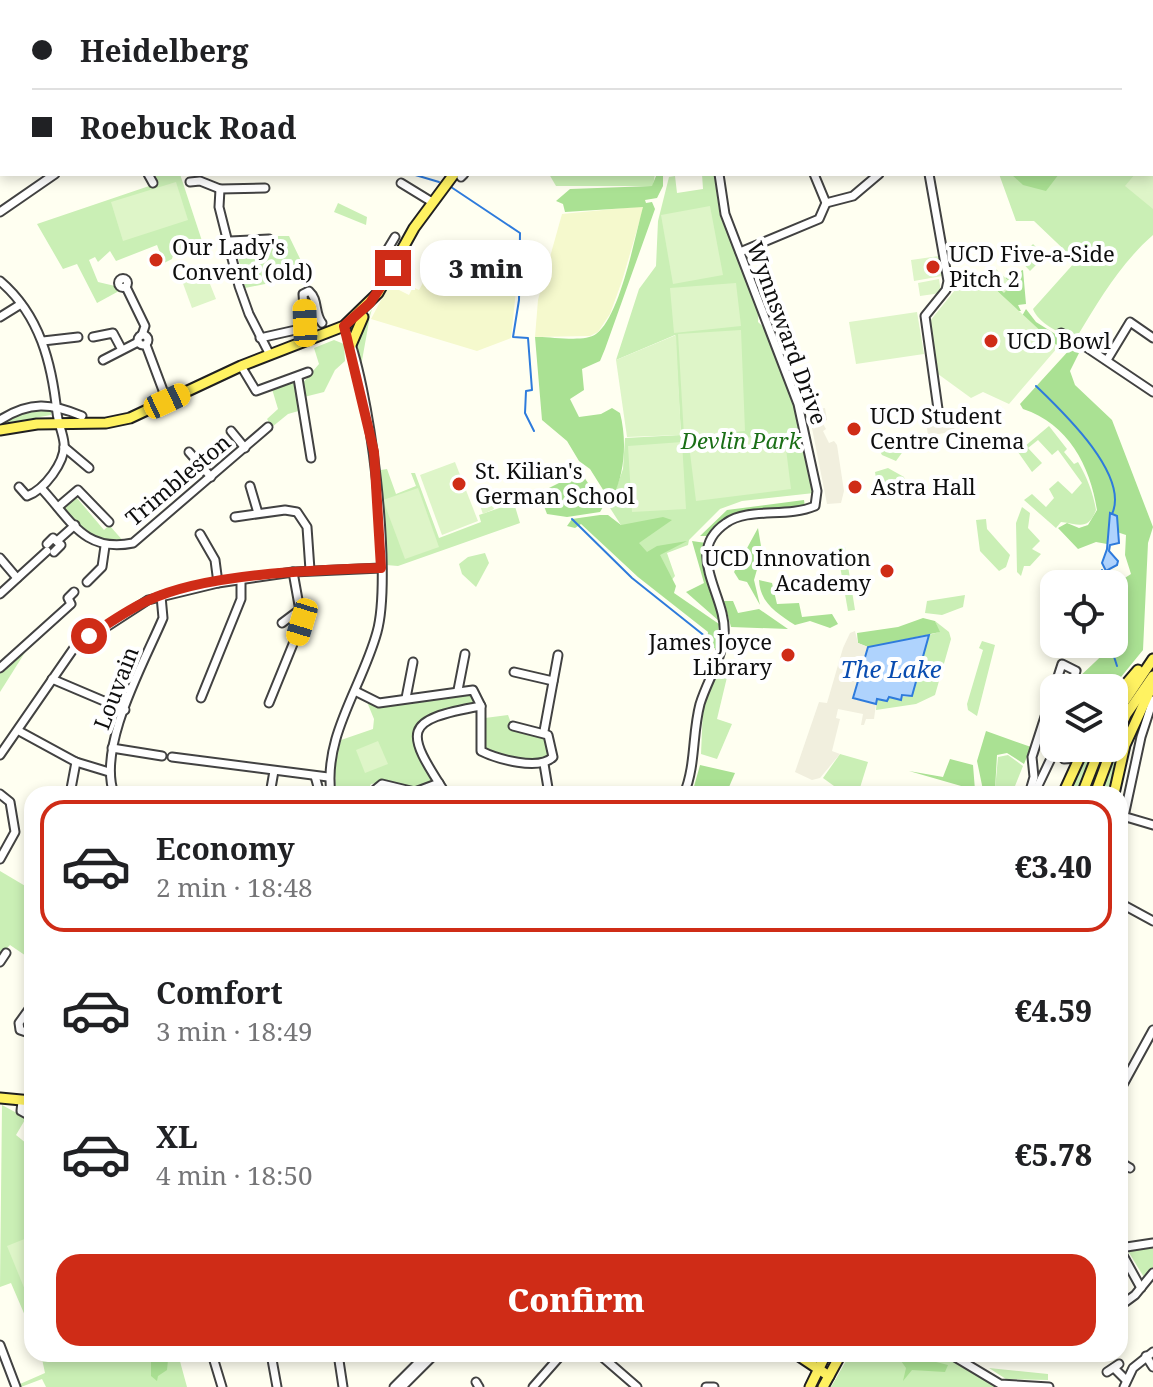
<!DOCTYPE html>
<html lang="en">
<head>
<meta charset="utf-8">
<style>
  body { margin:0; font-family:"Noto Serif",serif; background:#f2f2f2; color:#202124; height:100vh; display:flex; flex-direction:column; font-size:30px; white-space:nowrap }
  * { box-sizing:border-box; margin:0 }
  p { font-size:26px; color:#757577 }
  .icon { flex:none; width:44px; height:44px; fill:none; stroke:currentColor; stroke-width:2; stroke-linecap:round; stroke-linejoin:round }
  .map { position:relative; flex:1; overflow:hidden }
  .drawer { position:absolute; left:24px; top:786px; width:1104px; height:576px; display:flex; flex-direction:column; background:#fff; border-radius:24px; box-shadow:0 4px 12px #0003 }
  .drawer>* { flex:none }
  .hud { position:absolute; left:0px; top:0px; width:1154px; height:176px; box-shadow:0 4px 12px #0003; display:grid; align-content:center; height:176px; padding:0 32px; background:#fff }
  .controls { position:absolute; left:1040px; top:570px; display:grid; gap:16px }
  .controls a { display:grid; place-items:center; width:88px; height:88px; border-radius:16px; background:#fff; box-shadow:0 4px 12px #0003; font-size:40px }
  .end { position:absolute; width:36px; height:36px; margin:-18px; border:10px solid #cf2c17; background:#fff; box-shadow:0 0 0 4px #fff }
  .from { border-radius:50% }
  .bubble { position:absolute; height:56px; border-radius:24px; background:#fff; box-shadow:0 4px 12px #0003; font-size:26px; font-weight:800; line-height:56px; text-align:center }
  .car { position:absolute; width:24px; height:48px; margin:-24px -12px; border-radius:10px; box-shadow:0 0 6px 2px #0007; background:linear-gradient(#f5c518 24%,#345 0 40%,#f5c518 0 76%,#345 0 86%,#f5c518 0) }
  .hud b { display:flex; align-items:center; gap:28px; height:76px; font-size:30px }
  .hud b+b { border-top:2px solid #e0e0e0 }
  .hud i { width:20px; height:20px; background:#202124 }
  ul { padding:14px 0 0; list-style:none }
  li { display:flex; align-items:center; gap:24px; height:132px; margin:0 16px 12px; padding:0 16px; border:4px solid transparent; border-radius:24px }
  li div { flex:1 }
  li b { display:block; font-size:30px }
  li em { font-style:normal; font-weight:800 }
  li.selected { border-color:#cf2c17 }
  li>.icon { width:72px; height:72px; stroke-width:1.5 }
  .action { display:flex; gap:16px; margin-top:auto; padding:16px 32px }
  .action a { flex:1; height:92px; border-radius:24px; background:#cf2c17; color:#fff; font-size:32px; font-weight:800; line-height:92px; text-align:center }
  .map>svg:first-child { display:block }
  .farmland { fill:#f5f9cd }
  .green { fill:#caefb5 }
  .forest { fill:#aae193 }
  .pitch { fill:#def5c8 }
  .plaza { fill:#f1efde }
  .water { fill:#afd3fd; stroke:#2e7bdc; stroke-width:2 }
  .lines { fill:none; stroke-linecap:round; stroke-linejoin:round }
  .stream { stroke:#2e7bdc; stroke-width:2 }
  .minor-casing { stroke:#424242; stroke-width:11 }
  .major-casing { stroke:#202020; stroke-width:13 }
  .minor { stroke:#fff; stroke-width:7 }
  .major { stroke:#fff261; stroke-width:9 }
  .route { stroke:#cf2c17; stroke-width:10 }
  .poi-dot { fill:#cf2c17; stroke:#fff; stroke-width:3 }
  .labels { text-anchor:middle; stroke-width:8; stroke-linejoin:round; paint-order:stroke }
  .poi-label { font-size:22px; fill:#0f0f0f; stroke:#fff; text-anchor:start }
  .street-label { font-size:22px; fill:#0f0f0f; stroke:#fff }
  .park-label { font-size:22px; font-style:italic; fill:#1b6f17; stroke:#fff }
  .water-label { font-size:24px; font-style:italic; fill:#094cb0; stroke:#fff }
</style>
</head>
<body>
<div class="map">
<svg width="1153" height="1387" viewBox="0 0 1153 1387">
  <rect width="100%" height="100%" fill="#fffff1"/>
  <g class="farmland">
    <polygon points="644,206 622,281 610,314 598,332 590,336 535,337 538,300 562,214"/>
    <polygon points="424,281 437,287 517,281 511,338 477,351 371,319 389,285 409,295 413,287 419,290"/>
  </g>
  <g class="green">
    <path d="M1153 99V235C1122 262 1099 300 1078 335 1064 338 1038 323 1033 309L1076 261 1034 221H1016L999 174H1152Z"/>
    <polygon points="155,174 180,174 202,241 173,255 172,259 164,263 157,245 116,261 110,251 98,262 95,257 89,260 98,282 115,286 119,291 97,303 77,264 63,269 37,224 158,183"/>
    <polygon points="549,174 655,174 653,186 556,186"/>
    <polygon points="702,174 714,174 720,216 759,308 758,322 769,332 789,386 814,493 742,501 720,509 689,540 688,545 667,553 675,576 670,582 626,533 603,497 613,497 623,469 625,438 681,435 675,335 616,360 639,289 656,266 658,221 669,177 675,176 677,193 703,189"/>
    <polygon points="338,203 367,217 366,225 334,212"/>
    <polygon points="278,236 289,236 305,269 280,281 245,288 235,243 277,241"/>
    <polygon points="1033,244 1045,256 1030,271 1019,259"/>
    <polygon points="372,309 370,316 361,366 356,338"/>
    <polygon points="334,340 344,344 345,361 335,370 324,392 304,397 302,384 319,364 314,348"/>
    <polygon points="291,382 297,385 302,410 288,414 272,427 267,419 278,409 272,389"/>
    <polygon points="52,408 51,415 0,424 17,412"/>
    <path d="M1049 426 1067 449 1064 452 1074 464 1078 462C1087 477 1093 493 1096 510 1088 531 1079 524 1061 522L1056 528 1024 500 1032 494 1046 507 1054 498 1049 489 1058 481 1072 494 1082 483 1058 450 1052 455 1038 440 1028 448 1042 463 1032 472 1018 452Z"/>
    <polygon points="900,441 904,450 896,461 882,455 876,444"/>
    <polygon points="888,468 904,477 908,492 879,497 875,472"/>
    <polygon points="387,469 396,494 416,486 411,473 415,473 439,538 481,522 479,515 514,503 520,523 398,566 386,565 381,470"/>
    <polygon points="76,497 104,530 109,525 125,543 93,539 63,509"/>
    <polygon points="1022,507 1030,513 1028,528 1040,541 1032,549 1041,554 1030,566 1024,566 1021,576 1017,572 1016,523"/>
    <polygon points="986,519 987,529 1010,555 1006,567 999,571 980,551 976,520"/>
    <polygon points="845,547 855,610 848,611 837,549"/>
    <polygon points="485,553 489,563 476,587 462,574 459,564 468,557"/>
    <polygon points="965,595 963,607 942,615 925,613 927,601"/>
    <polygon points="935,621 949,632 951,639 935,695 916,704 876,710 877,699 912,696 929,635 939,632"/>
    <polygon points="982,641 995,645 977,716 968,710 967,704 983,650 979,648"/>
    <polygon points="29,646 0,692 0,672"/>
    <polygon points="728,673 717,719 732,724 717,759 701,754 703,707 716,675"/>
    <path d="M473 692 476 703C420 722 392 714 434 781 403 795 399 779 371 784L366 794H336L335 766 341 740 373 729 374 719 367 702 381 706Z"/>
    <polygon points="1138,703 1122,743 1111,794 1100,794 1125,725"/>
    <polygon points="508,715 511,723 544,733 551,755 546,760 525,761 484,750 485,718"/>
    <polygon points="1088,748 1096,748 1080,794 1067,794"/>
    <polygon points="840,754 868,762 858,794 845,794 823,778"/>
    <polygon points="1008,755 1023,766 1015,786 995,790 998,757"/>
    <polygon points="0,871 32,890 32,960 10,945 0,955"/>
    <polygon points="2,1105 26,1118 16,1135 32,1148 32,1332 11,1283 0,1287"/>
    <polygon points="1153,1245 1153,1270 1145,1279 1128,1251"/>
    <polygon points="41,1354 178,1354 187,1387 46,1387 42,1379 21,1387 20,1384 45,1373"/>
    <polygon points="850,1354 946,1354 1006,1387 831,1387"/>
    <polygon points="989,1368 1048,1374 1048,1380 1006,1379"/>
  </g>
  <g class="forest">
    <polygon points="1011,174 1059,174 1046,191 1023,185"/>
    <path d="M663 175V186L657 198 645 200 646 203 652 202 655 209 605 349 600 361 582 369 584 390 570 399 579 417 601 414 612 408 620 413C627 440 625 472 613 497L607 496 590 469 579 461 567 441 542 420 535 337C550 336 584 343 596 334 620 317 635 236 643 207L565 212 563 204 556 201 570 189 652 186 656 176Z"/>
    <polygon points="1023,270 1026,304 1018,305 1021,311 1016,311 997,291 1000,288 1004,292 1012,284 1005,278"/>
    <polygon points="1026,309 1036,322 1068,342 1061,349 1022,316"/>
    <path d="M1072 347 1079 353 1070 371 1075 385 1112 420 1153 527 1148 543 1143 650 1112 688H1074L1076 680 1114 644V584H1103L1109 579 1120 581 1131 574 1125 555 1126 535 1117 532V516L1110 514 1107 544 1096 542 1078 549 1058 528 1067 523 1079 528 1088 525 1097 510C1090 465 1068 424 1023 409L1020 404Z"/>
    <polygon points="581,472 603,507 600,512 567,517 547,514 539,493"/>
    <path d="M804 500 805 507C770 512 732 509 707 536H700L727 510Z"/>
    <polygon points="600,515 608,515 621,525 663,517 672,520 639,543 647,552 657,546 687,541 660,555 676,586 674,593 719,624 716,649 707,644 708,632 638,577 581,524 575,528 567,526 572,519"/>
    <polygon points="758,528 762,552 754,580 760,605 747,582 739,580 734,572"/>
    <polygon points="692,541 706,543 704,565 719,621 686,592 704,583"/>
    <path d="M759 580 772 583 777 604 799 603 802 617 832 614 838 624 830 628 810 621 795 625C777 613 760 603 759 580Z"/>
    <polygon points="724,601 733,601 738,613 759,609 788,629 731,627"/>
    <polygon points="923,618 935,621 940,632 868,647 858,643 857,633 898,627"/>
    <polygon points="1054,727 1048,753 1040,742 1044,728"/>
    <polygon points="986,731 1031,747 1024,764 1007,753 997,755 995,790 983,790 977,761"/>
    <polygon points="950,759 973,765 975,790 909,771 943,777"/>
    <polygon points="700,765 735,773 726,794 699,794 693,790"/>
    <polygon points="151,1354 160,1354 168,1360 167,1370 158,1376 157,1381 151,1376"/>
    <polygon points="904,1354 948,1365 945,1372 912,1370 903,1381 906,1368 899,1358"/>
  </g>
  <g class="pitch">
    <polygon points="1153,152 1153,209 1125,186 1135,174 1152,174"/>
    <polygon points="176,182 188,220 123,241 111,202"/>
    <polygon points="710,206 723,275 673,284 661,215"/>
    <polygon points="939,256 942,276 914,281 911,260"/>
    <polygon points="994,267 1012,284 1004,293 986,276"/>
    <polygon points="204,269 216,299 192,308 181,278"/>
    <polygon points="981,276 1058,347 1009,404 983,392 971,398 938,374 930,321 955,290"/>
    <polygon points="939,279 941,293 920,296 918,283"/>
    <polygon points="736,283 741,326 674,333 670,288"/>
    <polygon points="917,312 924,354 856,364 849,322"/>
    <polygon points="741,330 745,431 684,436 678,334"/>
    <polygon points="676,335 681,435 627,437 616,360"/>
    <polygon points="784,433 791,489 696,501 689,445"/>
    <polygon points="682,442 686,509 632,512 628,446"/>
    <polygon points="455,462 478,521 442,535 420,475"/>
    <polygon points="418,488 439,547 405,559 383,500"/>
    <polygon points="486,488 494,509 483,514 475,492"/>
    <polygon points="378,741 388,764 365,773 356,750"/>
    <polygon points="32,1236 32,1307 7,1246"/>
  </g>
  <g class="plaza">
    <polygon points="797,371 799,380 813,378 812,396 817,409 825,408 827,420 822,422 826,429 823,431 829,443 834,441 837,445 844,491 841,503 827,504 810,418 790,374"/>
    <polygon points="951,416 955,431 928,436 926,421 929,418"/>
    <polygon points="855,631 858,643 868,647 854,698 876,704 874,719 866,719 864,725 861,725 863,714 838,709 836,718 840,719 832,751 840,754 820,778 812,780 795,772 819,702 827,703 843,648 850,633"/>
  </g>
  <g class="water">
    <polygon points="1110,513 1117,516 1119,543 1110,545 1109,551 1118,561 1117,565 1106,571 1102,563 1107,549"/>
    <polygon points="929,635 912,696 902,695 901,700 889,697 887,701 877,699 876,704 853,698 868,647"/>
  </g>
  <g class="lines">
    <g class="stream">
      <polyline points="412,174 439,182"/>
      <polyline points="451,187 520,233 519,300 513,337 528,338 532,390 526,391 525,413 534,431"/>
      <path d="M1036 386C1062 411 1130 475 1112 514"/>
      <polyline points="572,519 632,578 706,637"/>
      <polyline points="1098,584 1102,570"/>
      <polyline points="1110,644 1117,666"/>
    </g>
    <defs>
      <g id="minor">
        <polyline points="135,0 137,2"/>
        <polyline points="147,0 148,2"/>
        <polyline points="268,0 269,2"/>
        <polyline points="347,0 348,2"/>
        <polyline points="425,0 426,2"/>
        <polyline points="488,0 498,2"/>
        <polyline points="628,0 628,2"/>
        <polyline points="745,0 746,2"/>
        <polyline points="766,0 767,2"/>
        <polyline points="199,2 202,0"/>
        <polyline points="540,2 541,0"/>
        <polyline points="1152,67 1153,68"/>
        <polyline points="148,174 153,183"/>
        <polyline points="929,174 948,281 946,290 925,316 938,409"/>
        <polyline points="461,177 464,174"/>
        <polyline points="190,182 200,181 220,189 265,188"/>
        <polyline points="401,183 432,202"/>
        <polyline points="220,189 219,207 239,286 249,314 270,355"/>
        <polyline points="826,203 853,196 879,174"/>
        <polyline points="0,212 55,174"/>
        <polyline points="230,241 269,239"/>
        <polyline points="740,252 819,219 826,203 814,174"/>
        <polyline points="380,262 395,237"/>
        <polyline points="378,274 390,273"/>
        <circle cx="123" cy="283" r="4.5"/>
        <path d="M0 281C40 315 52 364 57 413 58 423 63 433 64 443 66 462 44 490 27 496L19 487"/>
        <polyline points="126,287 145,326 142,335"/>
        <polyline points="0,317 21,304"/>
        <polyline points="1061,333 1072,340"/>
        <circle cx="143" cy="340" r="5"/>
        <polyline points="93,337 113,333 121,348"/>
        <path d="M260 338 300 329 305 323 303 294 309 291C319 300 314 313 322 323"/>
        <polyline points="43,341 78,337"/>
        <polyline points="146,345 167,401"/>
        <polyline points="1068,346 1072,340 1077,341 1153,392"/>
        <polyline points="103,360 138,342"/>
        <polyline points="1107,360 1130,322 1153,338"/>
        <polyline points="241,366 256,391 308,372"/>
        <polyline points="298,378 311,458"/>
        <path d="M0 420C30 401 51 403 82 416"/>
        <polyline points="231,431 245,448"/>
        <polyline points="64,447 89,468"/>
        <polyline points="189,452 211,477"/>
        <polyline points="250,486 258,513"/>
        <path d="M41 488C71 520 84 553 133 543L268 427"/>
        <polyline points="58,507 78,490 109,522"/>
        <polyline points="235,517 285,510 297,512 307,527 310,570"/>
        <polyline points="200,534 215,560 218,583"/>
        <polyline points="57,541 75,525"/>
        <polyline points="47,544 53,538 61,545 54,552"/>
        <polyline points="0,558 17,578"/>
        <polyline points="87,582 102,567 105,546"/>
        <polyline points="0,594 47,551"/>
        <polyline points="282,623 302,608"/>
        <polyline points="0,668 71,604 68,598 74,592"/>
        <polyline points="514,672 553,681"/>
        <polyline points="52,679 125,710"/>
        <polyline points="458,690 465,654"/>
        <polyline points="355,691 379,703 473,690 481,706"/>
        <polyline points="201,698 241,599 241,579"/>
        <polyline points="406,698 413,662"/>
        <polyline points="269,703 302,622 293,572"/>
        <polyline points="1043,725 1054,725"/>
        <polyline points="19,731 76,762 109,772"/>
        <polyline points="544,731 558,655"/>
        <polyline points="112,748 162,756"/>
        <polyline points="1057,748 1064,759 1079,758"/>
        <polyline points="0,755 74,648 148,600 218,583 293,572 381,568"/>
        <polyline points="172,757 328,777"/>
        <polyline points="544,764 549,794"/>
        <polyline points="315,776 320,794"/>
        <polyline points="0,794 10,802 15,832 0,859"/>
        <polyline points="70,794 76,762"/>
        <path d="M114 794C97 746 144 663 163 618L161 596"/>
        <polyline points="270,794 274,771"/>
        <path d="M331 794C323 736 362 687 377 632 393 575 370 380 344 326"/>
        <polyline points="370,794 382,784 415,792 439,783"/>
        <path d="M446 794C404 730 402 720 481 706V751C497 759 539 771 553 757L548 735 513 726"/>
        <path d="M684 794C696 765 692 734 700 704 707 681 722 659 724 635 728 596 682 553 726 523 748 507 787 518 815 506L817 491 798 404 725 214 719 174"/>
        <polyline points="1029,794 1034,777 1032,757 1062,664 1076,671 1070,688"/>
        <polyline points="1034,794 1056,748"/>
        <polyline points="1126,817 1153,825"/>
        <polyline points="1120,835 1141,737 1153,700"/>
        <polyline points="1120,903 1153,921"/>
        <polyline points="0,962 6,953"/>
        <polyline points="32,1005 19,1023 20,1030 32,1034"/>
        <polyline points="1120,1090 1153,1030"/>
        <polyline points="22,1101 21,1111 32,1117"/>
        <polyline points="1120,1162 1130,1168"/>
        <polyline points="1120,1248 1153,1243"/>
        <polyline points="1120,1250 1141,1288"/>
        <polyline points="1120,1306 1135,1295 1153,1273"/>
        <polyline points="0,1345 16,1387"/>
        <polyline points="212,1354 222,1387"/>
        <polyline points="271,1354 277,1387"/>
        <polyline points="338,1354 343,1387"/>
        <polyline points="599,1354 637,1387"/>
        <polyline points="950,1354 1000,1384 1049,1387"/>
        <polyline points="1146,1356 1153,1367"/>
        <polyline points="1114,1368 1126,1380"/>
        <polyline points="1107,1372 1119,1364"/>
        <polyline points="476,1382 479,1387"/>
        <polyline points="394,1387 427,1354"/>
        <polyline points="402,1387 435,1354"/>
        <polyline points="533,1387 562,1354"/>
        <polyline points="706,1387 714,1387"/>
        <polyline points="1124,1387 1133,1368 1153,1352"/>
      </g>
      <g id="major">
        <polyline points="702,2 704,0"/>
        <polyline points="351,345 363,317"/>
        <polyline points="0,430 37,424 106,423 130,418 241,366 344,326 378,293 414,228 454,174"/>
        <polyline points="1114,698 1138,670"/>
        <polyline points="1114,717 1153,659"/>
        <polyline points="1114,743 1126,715 1153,676"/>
        <polyline points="1063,794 1084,748"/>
        <polyline points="1082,794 1100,748"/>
        <polyline points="1095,794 1112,748"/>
        <polyline points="1114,794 1125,745 1153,684"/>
        <polyline points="0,1098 32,1101"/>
        <polyline points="796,1354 829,1376"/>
        <polyline points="810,1387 826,1354"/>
        <polyline points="823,1387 841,1354"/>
      </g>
    </defs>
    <use href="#minor" class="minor-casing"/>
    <use href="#major" class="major-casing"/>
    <use href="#minor" class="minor"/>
    <use href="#major" class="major"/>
  </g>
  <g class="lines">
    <path class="route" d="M89 636C108 624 127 610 147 601 205 573 316 570 381 568L374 452 344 326 370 303 393 268"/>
  </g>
  <g class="poi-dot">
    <circle cx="156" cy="260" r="8"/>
    <circle cx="933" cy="267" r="8"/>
    <circle cx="991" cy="341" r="8"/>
    <circle cx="854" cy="429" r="8"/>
    <circle cx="459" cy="484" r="8"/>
    <circle cx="855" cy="487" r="8"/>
    <circle cx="887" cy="571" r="8"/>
    <circle cx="788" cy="655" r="8"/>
  </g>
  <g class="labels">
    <g class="poi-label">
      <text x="172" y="255">Our Lady's<tspan x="172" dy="25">Convent (old)</tspan></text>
      <text x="949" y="262">UCD Five-a-Side<tspan x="949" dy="25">Pitch 2</tspan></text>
      <text x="1007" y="349">UCD Bowl</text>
      <text x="870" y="424">UCD Student<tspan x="870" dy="25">Centre Cinema</tspan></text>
      <text x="475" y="479">St. Kilian's<tspan x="475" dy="25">German School</tspan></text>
      <text x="871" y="495">Astra Hall</text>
      <text x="871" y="566" text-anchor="end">UCD Innovation<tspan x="871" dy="25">Academy</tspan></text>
      <text x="772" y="650" text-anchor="end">James Joyce<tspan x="772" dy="25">Library</tspan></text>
    </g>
    <g class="street-label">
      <text transform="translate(787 333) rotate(70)" y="8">Wynnsward Drive</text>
      <text transform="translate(178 480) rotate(-40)" y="8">Trimbleston</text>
      <text transform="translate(116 688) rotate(-69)" y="8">Louvain</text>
    </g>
    <g class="park-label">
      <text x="741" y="449">Devlin Park</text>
    </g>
    <g class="water-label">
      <text x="891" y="678">The Lake</text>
    </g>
  </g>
</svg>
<div class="controls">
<a><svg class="icon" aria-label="locate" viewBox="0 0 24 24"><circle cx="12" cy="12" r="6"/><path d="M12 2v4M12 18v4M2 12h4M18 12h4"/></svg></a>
<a><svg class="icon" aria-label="layers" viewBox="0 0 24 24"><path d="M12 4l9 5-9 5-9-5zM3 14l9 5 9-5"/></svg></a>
</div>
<i class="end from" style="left:89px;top:636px"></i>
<i class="end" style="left:393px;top:268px"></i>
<div class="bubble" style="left:420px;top:240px;width:132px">3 min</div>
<i class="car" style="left:305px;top:323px;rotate:358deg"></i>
<i class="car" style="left:167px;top:401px;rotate:65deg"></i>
<i class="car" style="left:302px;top:622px;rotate:197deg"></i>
<div class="hud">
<b><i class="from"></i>Heidelberg</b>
<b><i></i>Roebuck Road</b>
</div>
<section class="drawer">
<ul>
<li class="selected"><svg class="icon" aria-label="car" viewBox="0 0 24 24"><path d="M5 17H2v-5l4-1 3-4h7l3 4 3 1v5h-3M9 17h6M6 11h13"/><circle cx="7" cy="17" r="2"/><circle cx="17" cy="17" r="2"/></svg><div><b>Economy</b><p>2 min · 18:48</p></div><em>€3.40</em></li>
<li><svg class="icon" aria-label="car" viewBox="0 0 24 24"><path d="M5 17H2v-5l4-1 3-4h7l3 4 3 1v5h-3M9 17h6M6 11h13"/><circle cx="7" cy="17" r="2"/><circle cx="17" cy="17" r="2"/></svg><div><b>Comfort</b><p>3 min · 18:49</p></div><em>€4.59</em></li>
<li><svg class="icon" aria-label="car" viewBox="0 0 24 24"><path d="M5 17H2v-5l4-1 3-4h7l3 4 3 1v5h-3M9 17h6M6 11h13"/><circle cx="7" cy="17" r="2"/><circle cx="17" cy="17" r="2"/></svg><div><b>XL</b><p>4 min · 18:50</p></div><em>€5.78</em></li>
</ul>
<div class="action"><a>Confirm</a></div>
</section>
</div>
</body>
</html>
